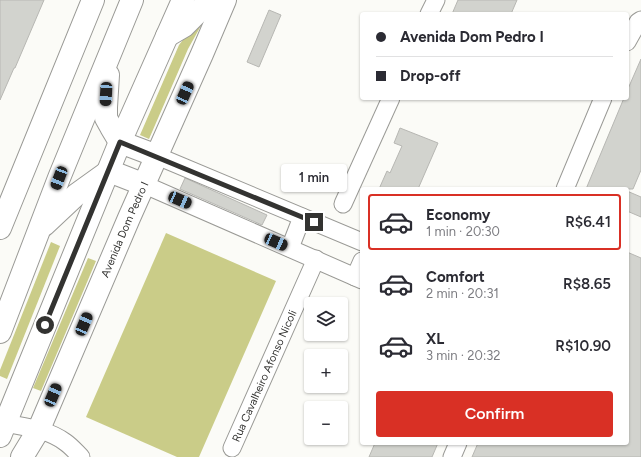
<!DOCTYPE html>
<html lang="en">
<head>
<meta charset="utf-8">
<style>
  body { margin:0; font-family:Figtree,sans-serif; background:#f7f7f7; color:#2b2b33; height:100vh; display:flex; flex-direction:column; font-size:15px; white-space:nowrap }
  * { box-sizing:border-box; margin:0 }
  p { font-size:13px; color:#7c7c81 }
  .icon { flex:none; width:22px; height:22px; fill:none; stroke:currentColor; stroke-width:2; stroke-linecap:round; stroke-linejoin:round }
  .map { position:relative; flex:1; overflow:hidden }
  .panel { position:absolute; left:360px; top:187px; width:269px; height:258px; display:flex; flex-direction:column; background:#fff; border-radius:4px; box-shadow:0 1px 3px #0004 }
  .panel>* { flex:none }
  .guide { position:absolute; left:360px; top:12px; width:269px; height:88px; border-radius:4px; box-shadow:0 1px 3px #0004; display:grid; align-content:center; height:88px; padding:0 16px; background:#fff }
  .controls { position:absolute; left:304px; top:297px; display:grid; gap:8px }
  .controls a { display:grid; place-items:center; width:44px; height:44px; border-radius:4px; background:#fff; box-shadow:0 1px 3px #0004; font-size:20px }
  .end { position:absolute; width:18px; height:18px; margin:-9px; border:5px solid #333331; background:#fff; box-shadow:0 0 0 2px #fff }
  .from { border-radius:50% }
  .bubble { position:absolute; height:28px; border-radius:4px; background:#fff; box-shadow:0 1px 3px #0004; font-size:13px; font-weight:600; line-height:28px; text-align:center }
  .car { position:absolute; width:12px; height:24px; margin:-12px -6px; border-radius:5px; box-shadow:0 0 3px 1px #0007; background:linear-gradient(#222 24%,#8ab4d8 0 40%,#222 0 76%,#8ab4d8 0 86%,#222 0) }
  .guide b { display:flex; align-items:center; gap:14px; height:38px; font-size:15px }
  .guide b+b { border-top:1px solid #e1e1e2 }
  .guide i { width:10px; height:10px; background:#2b2b33 }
  ul { padding:7px 0 0; list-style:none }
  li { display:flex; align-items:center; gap:12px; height:56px; margin:0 8px 6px; padding:0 8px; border:2px solid transparent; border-radius:4px }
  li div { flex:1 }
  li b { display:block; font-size:15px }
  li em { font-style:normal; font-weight:600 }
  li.active { border-color:#d93025 }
  li>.icon { width:36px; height:36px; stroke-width:1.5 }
  .primary-button { display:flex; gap:8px; margin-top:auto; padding:8px 16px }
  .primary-button a { flex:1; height:46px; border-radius:4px; background:#d93025; color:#fff; font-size:16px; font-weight:600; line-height:46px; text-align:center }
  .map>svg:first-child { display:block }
  .green { fill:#cacc88 }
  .building { fill:#d2d3ce; stroke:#b7b7b3 }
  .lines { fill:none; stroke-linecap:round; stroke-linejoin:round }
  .street-casing { stroke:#9a9a96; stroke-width:19 }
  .primary-casing { stroke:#9a9a96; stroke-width:24 }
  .street { stroke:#fff; stroke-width:17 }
  .primary { stroke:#fff; stroke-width:22 }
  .route { stroke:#333331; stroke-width:5 }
  .labels { text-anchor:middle; stroke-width:3; stroke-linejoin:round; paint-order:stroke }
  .street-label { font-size:11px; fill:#333331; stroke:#fff }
</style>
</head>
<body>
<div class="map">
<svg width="641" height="457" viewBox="0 0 641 457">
  <rect width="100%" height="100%" fill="#fbfbf7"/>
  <g class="green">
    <polygon points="210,5 212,6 188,49 149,139 140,135 179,45"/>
    <polygon points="166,233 276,281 199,457 177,457 86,417"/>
    <polygon points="51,242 60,246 7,379 0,376 0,370"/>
    <polygon points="88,258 96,261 41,391 33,388"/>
  </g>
  <g class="building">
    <polygon points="0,0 44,0 15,68 14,68 0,100"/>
    <polygon points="458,0 517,0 511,14 452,14"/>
    <polygon points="269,10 281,15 259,67 247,62"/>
    <polygon points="641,59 641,170 633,189 586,189 624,98 627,98 627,91"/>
    <polygon points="400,128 438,143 418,189 379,189 387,171 390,173 402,146 394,143"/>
    <polygon points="185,178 267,215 262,225 180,189"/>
    <polygon points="627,191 641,197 641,217 627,211"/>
    <polygon points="627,252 641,258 641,457 472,457 478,443 627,443"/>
    <polygon points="375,443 438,443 432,457 369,457"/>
  </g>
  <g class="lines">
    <defs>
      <g id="street">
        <polyline points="429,14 436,0"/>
        <polyline points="627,42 638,22 641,20"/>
        <polyline points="157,156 362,242"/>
        <polyline points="145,185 362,280"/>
        <polyline points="565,189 603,98"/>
        <polyline points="343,204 391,98"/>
        <polyline points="290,248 302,217"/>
        <polyline points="355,277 362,261"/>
        <path d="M0 422C22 427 46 428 65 442 71 446 76 452 81 457"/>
        <path id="s1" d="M232 448 316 259"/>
        <polyline points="452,457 458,443"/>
      </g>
      <g id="primary">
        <polyline points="167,36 184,26 210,0"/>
        <polyline points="108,75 106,107 106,118 111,127 120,142 157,156"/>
        <polyline points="109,171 145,185"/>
        <polyline points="44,225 76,195 108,172"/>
        <polyline points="0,228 93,0"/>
        <polyline points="0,332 59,178 132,0"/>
        <polyline points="0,436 120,142 183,0"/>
        <path id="s2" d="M22 457 39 429 129 218 202 54 225 0"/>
      </g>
    </defs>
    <use href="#street" class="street-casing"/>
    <use href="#primary" class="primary-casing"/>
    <use href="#street" class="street"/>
    <use href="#primary" class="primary"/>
  </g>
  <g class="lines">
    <polyline class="route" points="45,325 120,142 314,222"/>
  </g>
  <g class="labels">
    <g class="street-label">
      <text dy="4" stroke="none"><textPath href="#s2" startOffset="250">Avenida Dom Pedro I</textPath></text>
      <text dy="4" stroke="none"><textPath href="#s1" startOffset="79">Rua Cavalheiro Afonso Nicoli</textPath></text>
    </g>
  </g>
</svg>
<div class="controls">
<a><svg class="icon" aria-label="layers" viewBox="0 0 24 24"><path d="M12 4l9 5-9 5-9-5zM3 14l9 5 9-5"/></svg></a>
<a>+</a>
<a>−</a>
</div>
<i class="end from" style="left:45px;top:325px"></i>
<i class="end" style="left:314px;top:222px"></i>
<div class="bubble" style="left:281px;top:164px;width:66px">1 min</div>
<i class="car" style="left:185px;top:93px;rotate:24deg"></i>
<i class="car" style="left:106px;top:94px;rotate:183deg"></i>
<i class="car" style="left:59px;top:178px;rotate:201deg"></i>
<i class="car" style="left:180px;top:200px;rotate:113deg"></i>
<i class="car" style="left:276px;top:242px;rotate:114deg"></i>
<i class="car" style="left:84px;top:324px;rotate:23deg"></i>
<i class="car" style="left:53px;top:395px;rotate:23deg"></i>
<div class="guide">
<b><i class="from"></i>Avenida Dom Pedro I</b>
<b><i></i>Drop-off</b>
</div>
<section class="panel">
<ul>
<li class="active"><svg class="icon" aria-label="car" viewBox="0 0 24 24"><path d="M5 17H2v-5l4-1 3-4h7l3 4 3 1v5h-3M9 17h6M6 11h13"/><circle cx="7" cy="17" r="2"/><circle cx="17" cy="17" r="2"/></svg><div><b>Economy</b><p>1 min · 20:30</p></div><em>R$6.41</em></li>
<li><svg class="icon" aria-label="car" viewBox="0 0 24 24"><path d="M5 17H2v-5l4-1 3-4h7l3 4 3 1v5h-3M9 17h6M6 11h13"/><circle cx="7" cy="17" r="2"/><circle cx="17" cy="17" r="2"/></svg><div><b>Comfort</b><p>2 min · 20:31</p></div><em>R$8.65</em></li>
<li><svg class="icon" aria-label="car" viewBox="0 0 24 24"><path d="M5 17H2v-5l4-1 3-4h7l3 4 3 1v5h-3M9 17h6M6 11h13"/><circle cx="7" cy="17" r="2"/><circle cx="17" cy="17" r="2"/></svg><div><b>XL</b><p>3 min · 20:32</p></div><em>R$10.90</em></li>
</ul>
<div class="primary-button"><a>Confirm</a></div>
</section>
</div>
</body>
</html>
